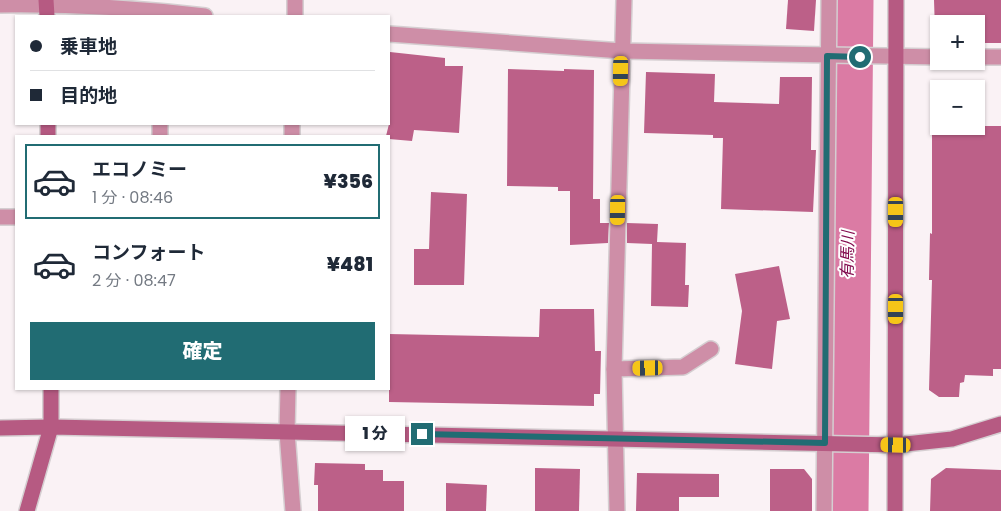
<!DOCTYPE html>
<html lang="ja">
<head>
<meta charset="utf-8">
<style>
  body { margin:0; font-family:Poppins,"Noto Sans JP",sans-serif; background:#f6f6f7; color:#1f2937; height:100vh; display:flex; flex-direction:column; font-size:19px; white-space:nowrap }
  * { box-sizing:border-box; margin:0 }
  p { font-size:16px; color:#747a83 }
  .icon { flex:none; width:28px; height:28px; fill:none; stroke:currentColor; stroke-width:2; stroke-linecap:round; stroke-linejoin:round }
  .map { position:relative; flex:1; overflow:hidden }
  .sheet { position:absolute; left:15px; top:135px; width:375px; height:255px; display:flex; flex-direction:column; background:#fff; border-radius:0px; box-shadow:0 1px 4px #0004 }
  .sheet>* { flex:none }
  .guide { position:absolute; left:15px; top:15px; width:375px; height:110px; border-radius:0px; box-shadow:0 1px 4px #0004; display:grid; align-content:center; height:110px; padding:0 15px; background:#fff }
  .tools { position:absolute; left:930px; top:15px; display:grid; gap:10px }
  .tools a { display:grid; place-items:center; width:55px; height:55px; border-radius:0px; background:#fff; box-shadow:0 1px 4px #0004; font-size:25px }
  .end { position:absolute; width:22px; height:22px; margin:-11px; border:6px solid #216c73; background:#fff; box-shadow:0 0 0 2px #fff }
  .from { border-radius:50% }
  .bubble { position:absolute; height:35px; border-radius:0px; background:#fff; box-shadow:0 1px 4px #0004; font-size:16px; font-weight:800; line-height:35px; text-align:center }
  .car { position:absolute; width:15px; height:30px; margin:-15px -8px; border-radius:6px; box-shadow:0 0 4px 1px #0007; background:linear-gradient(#f5c518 24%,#345 0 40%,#f5c518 0 76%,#345 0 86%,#f5c518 0) }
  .guide b { display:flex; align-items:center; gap:18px; height:48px; font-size:19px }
  .guide b+b { border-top:1px solid #e0e1e3 }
  .guide i { width:12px; height:12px; background:#1f2937 }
  ul { padding:9px 0 0; list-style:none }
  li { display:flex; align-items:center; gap:15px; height:75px; margin:0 10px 8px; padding:0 5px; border:2px solid transparent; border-radius:0px }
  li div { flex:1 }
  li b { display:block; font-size:19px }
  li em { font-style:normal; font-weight:800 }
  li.on { border-color:#216c73 }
  li>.icon { width:45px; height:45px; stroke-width:1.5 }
  .cta { display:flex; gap:10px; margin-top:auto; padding:10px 15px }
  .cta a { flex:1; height:58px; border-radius:0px; background:#216c73; color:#fff; font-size:20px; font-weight:800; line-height:58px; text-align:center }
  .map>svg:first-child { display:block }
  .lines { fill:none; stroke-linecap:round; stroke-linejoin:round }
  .river { stroke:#db7ba4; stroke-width:49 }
  .building { fill:#bc6088 }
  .lane-casing { stroke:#d5ced1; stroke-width:18 }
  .street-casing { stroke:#d5ced1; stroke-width:18 }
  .secondary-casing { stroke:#d5ced1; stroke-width:18 }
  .lane { stroke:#ce8ea7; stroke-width:15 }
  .street { stroke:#ce8ea7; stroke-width:15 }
  .secondary { stroke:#b65a82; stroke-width:15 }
  .route { stroke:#216c73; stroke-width:6 }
  .labels { text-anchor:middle; stroke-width:4; stroke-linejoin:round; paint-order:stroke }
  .water-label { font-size:16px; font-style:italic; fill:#820c4e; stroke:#fff }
</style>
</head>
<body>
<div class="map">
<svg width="1001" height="511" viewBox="0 0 1001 511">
  <rect width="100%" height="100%" fill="#faf2f5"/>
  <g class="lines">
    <polyline class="river" points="844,511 849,0"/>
  </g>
  <g class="building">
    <polygon points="788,0 816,0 814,31 786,29"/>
    <polygon points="934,0 1001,0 1001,43 976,43 976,24 939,24 939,31 935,31"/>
    <polygon points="390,52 445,58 445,66 463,66 459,133 414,130 412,141 389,139 389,136 386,136 389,124"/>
    <polygon points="508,69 564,71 564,69 594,70 593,199 600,199 600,223 609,223 608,243 570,245 570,191 558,191 558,187 507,186"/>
    <polygon points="646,72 715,74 714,102 779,104 780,77 812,77 811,150 816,150 813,212 721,209 723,138 713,138 713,135 644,133"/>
    <polygon points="932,81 965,82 965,89 939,89 939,126 1001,126 1001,369 993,369 993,376 965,375 964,382 960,383 959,397 939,397 929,390 932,280 929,280 930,233 932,234"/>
    <polygon points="431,192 467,194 464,285 414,285 414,249 429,249"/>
    <polygon points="627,223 658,224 657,242 686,243 685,285 689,285 688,307 651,306 652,244 627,243"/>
    <polygon points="779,266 790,319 777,321 772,369 735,364 742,311 735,274"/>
    <polygon points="540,309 594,309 595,351 601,351 600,394 594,394 594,406 389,402 389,334 539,337"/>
    <polygon points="315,463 365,464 365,470 383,470 383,481 404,481 404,511 318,511 318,485 314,485"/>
    <polygon points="535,468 580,469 579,511 535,511"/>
    <polygon points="946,468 1001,470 1001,511 930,511 931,479"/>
    <polygon points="770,469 804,469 812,479 812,511 770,511"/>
    <polygon points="637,473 719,474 719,497 679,497 679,511 636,511"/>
    <polygon points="446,483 487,485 486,511 446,511"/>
  </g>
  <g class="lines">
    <defs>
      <g id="lane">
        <polyline points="160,124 160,136"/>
        <polyline points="0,217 16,217"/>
        <polyline points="614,369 683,367 711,349"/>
      </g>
      <g id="street">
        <path d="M0 5C68 4 137 8 205 16"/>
        <polyline points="295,16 295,0"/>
        <polyline points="389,34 622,51 939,57"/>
        <polyline points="976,57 1001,57"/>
        <polyline points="292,136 292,124"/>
        <polyline points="288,389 287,432 293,511"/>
        <polyline points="617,511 614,369 624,0"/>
        <polyline points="824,511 829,0"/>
      </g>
      <g id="secondary">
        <polyline points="46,0 47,16"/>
        <polyline points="48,124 48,136"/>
        <polyline points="0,428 51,427 896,445 952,439 1001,424"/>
        <polyline points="27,511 51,427 51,389"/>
        <polyline points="895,511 896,0"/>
      </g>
    </defs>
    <use href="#lane" class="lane-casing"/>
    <use href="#street" class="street-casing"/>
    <use href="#secondary" class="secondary-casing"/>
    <use href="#lane" class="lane"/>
    <use href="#street" class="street"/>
    <use href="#secondary" class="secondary"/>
  </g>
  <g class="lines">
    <polyline class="route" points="422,434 825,443 827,56 860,57"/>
  </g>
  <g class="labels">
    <g class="water-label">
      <text transform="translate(847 255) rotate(-89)" y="6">有馬川</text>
    </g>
  </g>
</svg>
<div class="tools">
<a>+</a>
<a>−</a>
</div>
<i class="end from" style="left:860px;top:57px"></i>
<i class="end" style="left:422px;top:434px"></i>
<div class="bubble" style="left:345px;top:416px;width:60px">1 分</div>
<i class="car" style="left:621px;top:71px;rotate:181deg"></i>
<i class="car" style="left:618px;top:210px;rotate:181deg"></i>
<i class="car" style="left:896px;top:212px;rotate:180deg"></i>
<i class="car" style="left:896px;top:309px;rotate:180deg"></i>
<i class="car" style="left:648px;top:368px;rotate:269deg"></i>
<i class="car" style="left:896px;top:445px;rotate:271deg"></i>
<div class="guide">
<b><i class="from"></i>乗車地</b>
<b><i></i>目的地</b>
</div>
<section class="sheet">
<ul>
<li class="on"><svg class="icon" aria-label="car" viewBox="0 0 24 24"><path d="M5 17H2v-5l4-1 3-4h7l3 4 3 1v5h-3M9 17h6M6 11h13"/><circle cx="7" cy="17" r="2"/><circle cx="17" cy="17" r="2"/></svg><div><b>エコノミー</b><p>1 分 · 08:46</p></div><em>¥356</em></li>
<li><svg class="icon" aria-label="car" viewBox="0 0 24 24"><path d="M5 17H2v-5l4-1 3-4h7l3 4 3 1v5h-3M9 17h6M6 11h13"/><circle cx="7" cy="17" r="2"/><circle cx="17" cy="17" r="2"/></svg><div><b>コンフォート</b><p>2 分 · 08:47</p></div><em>¥481</em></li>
</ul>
<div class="cta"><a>確定</a></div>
</section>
</div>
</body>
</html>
